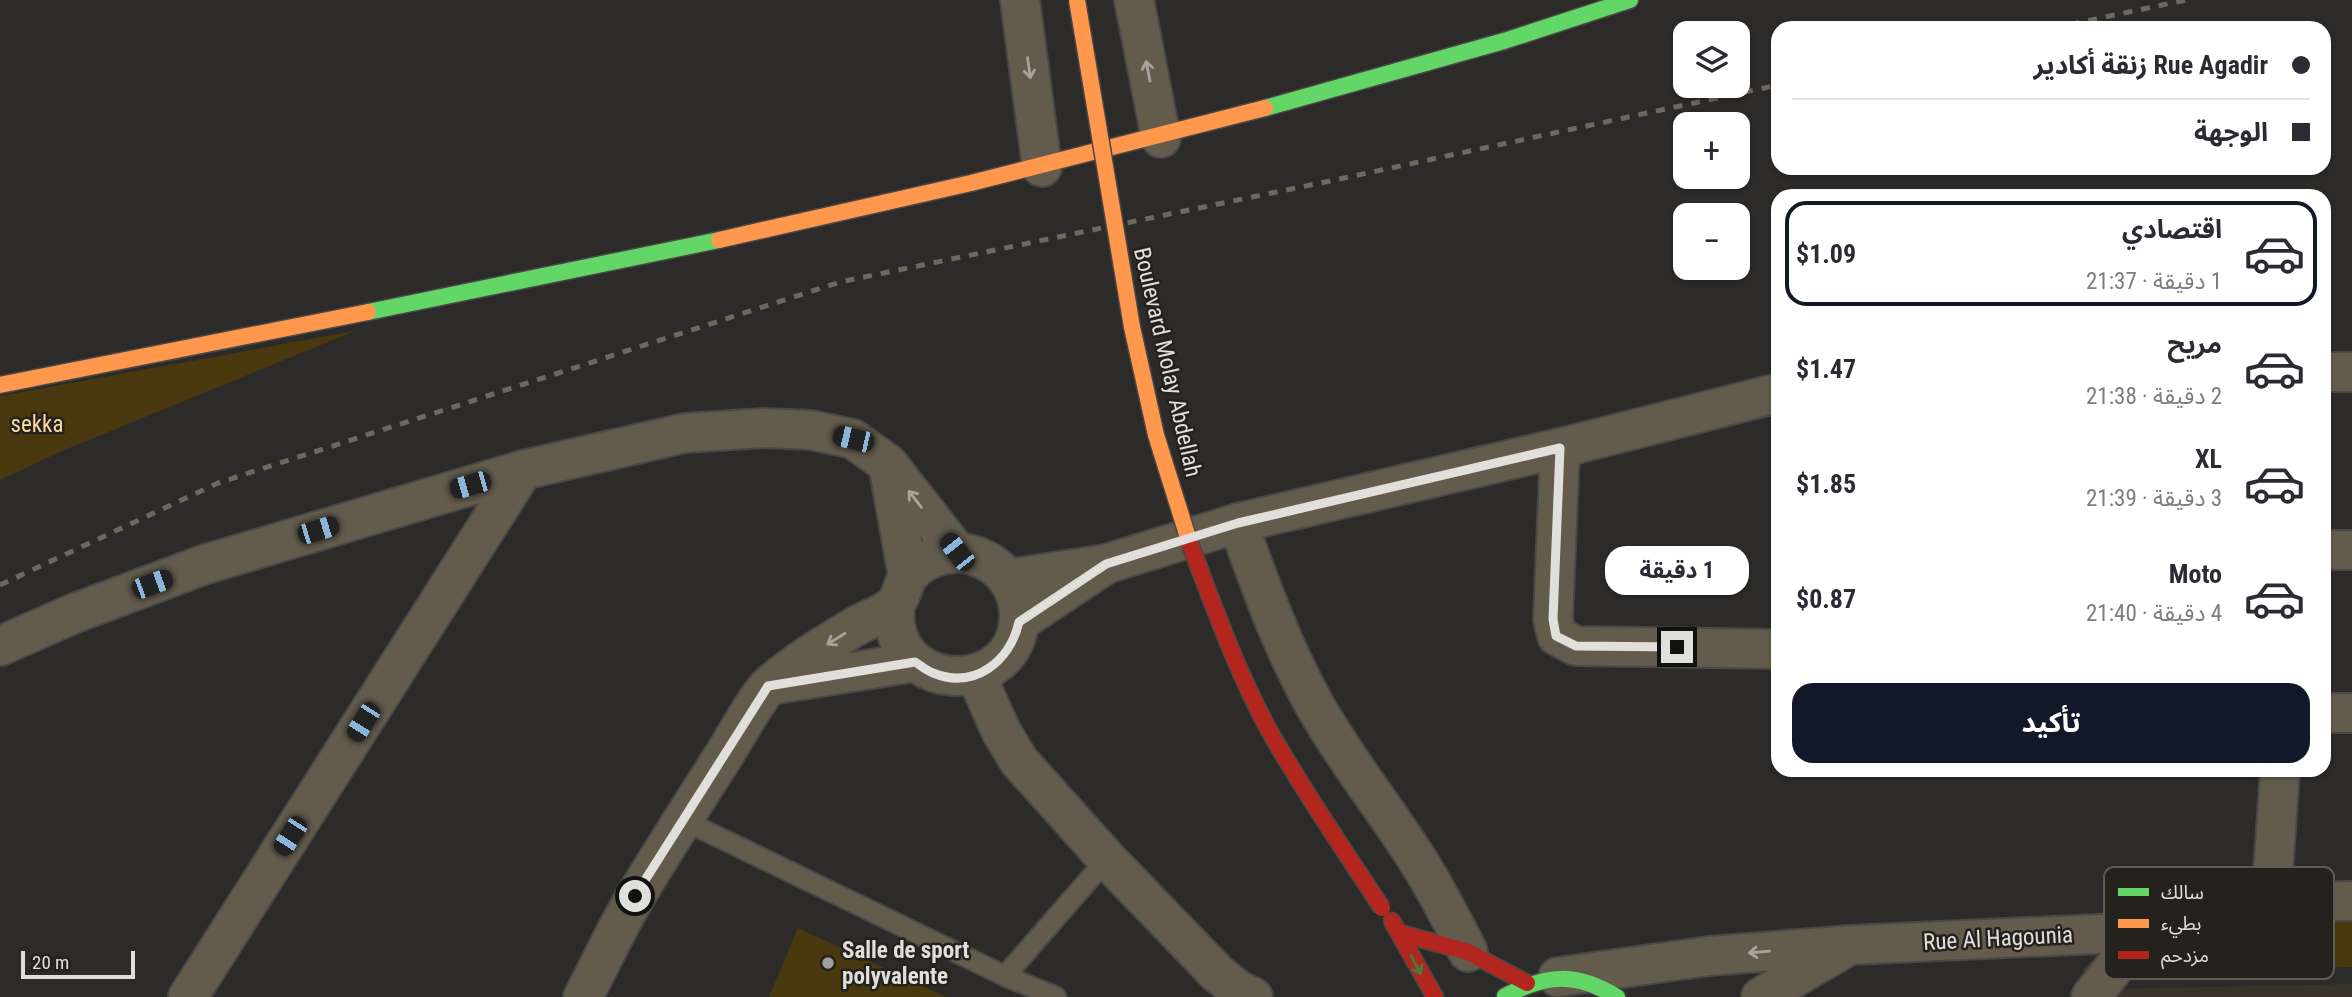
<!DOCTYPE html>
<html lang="ar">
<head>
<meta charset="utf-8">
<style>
  body { margin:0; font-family:"Roboto Condensed","Noto Sans Arabic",sans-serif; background:#f2f2f3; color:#2b2b33; direction:rtl; height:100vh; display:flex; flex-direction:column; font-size:26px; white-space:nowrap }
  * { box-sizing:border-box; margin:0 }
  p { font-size:23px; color:#7c7c81 }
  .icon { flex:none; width:38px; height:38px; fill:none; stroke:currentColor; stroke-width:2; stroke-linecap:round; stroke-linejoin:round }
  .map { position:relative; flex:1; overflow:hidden; direction:ltr }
  .drawer { position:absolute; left:1771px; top:189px; width:560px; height:588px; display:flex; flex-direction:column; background:#fff; border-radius:21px; box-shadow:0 2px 5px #0004; direction:rtl }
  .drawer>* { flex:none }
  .hud { position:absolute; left:1771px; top:21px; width:560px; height:154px; border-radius:21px; box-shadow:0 2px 5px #0004; direction:rtl; display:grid; align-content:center; height:154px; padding:0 21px; background:#fff }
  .buttons { position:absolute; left:1673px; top:21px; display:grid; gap:14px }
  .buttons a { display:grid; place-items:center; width:77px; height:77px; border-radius:14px; background:#fff; box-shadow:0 2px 5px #0004; font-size:35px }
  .scale { position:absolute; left:21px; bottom:18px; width:114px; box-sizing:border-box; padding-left:7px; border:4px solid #e0dfdb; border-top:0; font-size:19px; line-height:24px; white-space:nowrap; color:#e0dfdb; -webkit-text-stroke:5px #25221d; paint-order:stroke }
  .end { position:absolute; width:32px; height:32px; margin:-16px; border:9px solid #e0dfdb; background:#111; box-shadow:0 0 0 4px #111 }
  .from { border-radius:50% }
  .bubble { position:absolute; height:49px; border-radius:21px; background:#fff; box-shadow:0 2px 5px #0004; font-size:23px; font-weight:700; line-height:49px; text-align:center; direction:rtl }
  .car { position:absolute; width:21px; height:42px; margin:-21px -10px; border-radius:9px; box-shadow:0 0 5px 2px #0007; background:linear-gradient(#222 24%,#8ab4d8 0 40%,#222 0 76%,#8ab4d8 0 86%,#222 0) }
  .hud b { display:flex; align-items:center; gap:24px; height:66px; font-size:26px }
  .hud b+b { border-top:2px solid #e1e1e2 }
  .hud i { width:18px; height:18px; background:#2b2b33 }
  ul { padding:12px 0 0; list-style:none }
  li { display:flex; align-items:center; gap:21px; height:105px; margin:0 14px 10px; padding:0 7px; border:4px solid transparent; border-radius:21px }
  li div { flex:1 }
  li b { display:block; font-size:26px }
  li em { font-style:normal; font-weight:700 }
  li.selected { border-color:#111827 }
  li>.icon { width:63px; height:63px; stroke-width:1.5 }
  .primary-button { display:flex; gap:14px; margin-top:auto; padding:14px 21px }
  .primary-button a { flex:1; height:80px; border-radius:21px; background:#111827; color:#fff; font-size:28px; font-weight:700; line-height:80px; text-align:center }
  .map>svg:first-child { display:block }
  .built { fill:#39342a }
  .park { fill:#4a390f }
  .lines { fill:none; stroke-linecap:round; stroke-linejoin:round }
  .lane-casing { stroke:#494846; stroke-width:23 }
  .street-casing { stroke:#494846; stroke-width:42 }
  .fast-casing { stroke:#494846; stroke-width:19 }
  .slow-casing { stroke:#494846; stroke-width:19 }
  .jam-casing { stroke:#494846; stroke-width:19 }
  .lane { stroke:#635c4d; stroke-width:19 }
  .street { stroke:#635c4d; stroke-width:38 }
  .fast { stroke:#63d668; stroke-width:16 }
  .slow { stroke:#ff974d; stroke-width:16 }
  .jam { stroke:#b3261e; stroke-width:16 }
  .rail { stroke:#6e695f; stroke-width:5; stroke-dasharray:9 9; stroke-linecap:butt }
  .slow-bridge-casing { stroke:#494846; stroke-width:19; stroke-linecap:butt }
  .jam-bridge-casing { stroke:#494846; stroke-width:19; stroke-linecap:butt }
  .slow-bridge { stroke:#ff974d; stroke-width:16 }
  .jam-bridge { stroke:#b3261e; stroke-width:16 }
  .oneway { stroke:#a8a49b }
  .oneway2 { stroke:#447c42 }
  .route { stroke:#e0dfdb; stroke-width:9 }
  .poi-dot { fill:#a1a09d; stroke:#25221d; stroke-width:2.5 }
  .labels { text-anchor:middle; stroke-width:5; stroke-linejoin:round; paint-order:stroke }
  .street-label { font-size:23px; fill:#e0dfdb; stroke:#25221d }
  .park-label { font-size:23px; fill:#f8daa0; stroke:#25221d }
  .poi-label { font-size:23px; font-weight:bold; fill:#e0dfdb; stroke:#25221d; text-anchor:start }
  .key { fill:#25221d; stroke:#5d5b56; stroke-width:2 }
  .key-label { font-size:19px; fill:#e0dfdb }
</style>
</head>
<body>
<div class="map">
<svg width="2352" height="997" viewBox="0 0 2352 997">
  <rect width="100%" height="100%" fill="#2d2b29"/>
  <polygon class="built" points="2352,984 2352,997 2106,997 2114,989"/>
  <g class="park">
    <polygon points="355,331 62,451 0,480 0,396"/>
    <polygon points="2352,909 2352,967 2082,971 2133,920"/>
    <polygon points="798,928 946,997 769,997"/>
  </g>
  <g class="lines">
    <defs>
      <g id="lane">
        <polyline points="683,820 1005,976 1056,997"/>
        <polyline points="1005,976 1107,859"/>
      </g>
      <g id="street">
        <polyline points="1020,0 1042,167"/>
        <polyline points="1134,0 1161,138"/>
        <polyline points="2324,372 2352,372"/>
        <polyline points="1560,448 1553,619 1557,636 1576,646 1778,649"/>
        <path d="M1238 523C1260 585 1282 646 1314 704 1344 758 1384 807 1417 859 1436 889 1452 920 1468 952"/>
        <polyline points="2324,550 2352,550"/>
        <polyline points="1106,564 1238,523 1560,448 1778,393"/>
        <polyline points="908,576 888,464 957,552"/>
        <polyline points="1008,579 1106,564 1019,622"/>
        <polyline points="0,646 75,613 203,565 523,470 685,433 763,428 811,430 853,439 888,464"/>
        <polyline points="976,675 1001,731 1019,761 1107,859 1217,973 1238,990 1253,997"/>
        <polyline points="777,684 915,662"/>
        <polyline points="2324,713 2352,713"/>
        <polyline points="2271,902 2280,770"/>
        <polyline points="1558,977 1709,956 1851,945 2142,932 2271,902 2352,901"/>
        <polyline points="188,997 523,470"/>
        <path d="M583 997C601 963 617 927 637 894 665 847 695 801 724 755 735 738 757 696 771 684 797 661 828 643 858 625 869 619 887 613 895 604 902 596 903 583 909 575 927 553 961 547 985 560 1008 572 1021 595 1019 621 1014 692 906 695 895 625 894 619 895 611 895 604"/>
        <polyline points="1761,997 1843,949"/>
        <polyline points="2091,997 2142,932"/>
      </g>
      <g id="fast">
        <polyline points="1265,108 1504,41 1630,0"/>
        <polyline points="368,312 719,240"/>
        <path d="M1505 996C1547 974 1576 972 1617 997"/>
      </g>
      <g id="slow">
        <polyline points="719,240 971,183 1265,108"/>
        <polyline points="0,385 368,312"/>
      </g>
      <g id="jam">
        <polyline points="1392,921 1435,997"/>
        <polyline points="1400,933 1468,952 1527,983"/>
      </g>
    </defs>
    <use href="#lane" class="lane-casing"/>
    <use href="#street" class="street-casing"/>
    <use href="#fast" class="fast-casing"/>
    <use href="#slow" class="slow-casing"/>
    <use href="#jam" class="jam-casing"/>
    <use href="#lane" class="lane"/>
    <use href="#street" class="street"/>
    <use href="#fast" class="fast"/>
    <use href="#slow" class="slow"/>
    <use href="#jam" class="jam"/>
    <g class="rail">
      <polyline points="2053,28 2186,0"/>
      <polyline points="0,585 218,483 840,282 1330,181 1778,85"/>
    </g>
    <defs>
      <polyline id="slow-bridge" points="1077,0 1132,327 1156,435 1190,544"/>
      <path id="jam-bridge" d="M1190 544C1214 607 1237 672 1270 732 1304 792 1344 850 1382 908"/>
    </defs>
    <use href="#slow-bridge" class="slow-bridge-casing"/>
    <use href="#jam-bridge" class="jam-bridge-casing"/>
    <use href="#slow-bridge" class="slow-bridge"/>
    <use href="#jam-bridge" class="jam-bridge"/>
  </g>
  <defs><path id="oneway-shaft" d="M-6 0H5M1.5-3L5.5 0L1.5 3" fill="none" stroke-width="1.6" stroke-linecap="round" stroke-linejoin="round" transform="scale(1.75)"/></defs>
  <g class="oneway">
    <use href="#oneway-shaft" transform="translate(1029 68) rotate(82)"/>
    <use href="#oneway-shaft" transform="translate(1148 71) rotate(-101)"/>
    <use href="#oneway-shaft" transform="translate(915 499) rotate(-128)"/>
    <use href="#oneway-shaft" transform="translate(836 639) rotate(148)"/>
    <use href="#oneway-shaft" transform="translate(1759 952) rotate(175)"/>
  </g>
  <use class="oneway2" href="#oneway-shaft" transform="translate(1416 965) rotate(62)"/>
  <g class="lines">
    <path class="route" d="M635 896 768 686 915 662C920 665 927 671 933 673 975 690 1010 661 1019 622L1106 564 1238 523 1560 448 1553 619 1556 636 1576 646 1677 647"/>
  </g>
  <circle class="poi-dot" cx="828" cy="963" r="7"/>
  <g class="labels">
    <g class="street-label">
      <text transform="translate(1168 362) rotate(77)" y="8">Boulevard Molay Abdellah</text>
      <text transform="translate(1998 938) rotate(-3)" y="8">Rue Al Hagounia</text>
    </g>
    <g class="park-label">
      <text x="37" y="432">sekka</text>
    </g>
    <g class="poi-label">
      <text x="842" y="958">Salle de sport<tspan x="842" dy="26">polyvalente</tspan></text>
    </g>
  </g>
  <rect x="2104" y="867" width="230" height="112" rx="10" class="key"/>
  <rect x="2118" y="888" width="31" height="8" fill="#63d668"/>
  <rect x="2118" y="919" width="31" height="9" fill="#ff974d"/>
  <rect x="2118" y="951" width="31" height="8" fill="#b3261e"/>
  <g class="key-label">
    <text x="2161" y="899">سالك</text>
    <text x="2161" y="930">بطيء</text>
    <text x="2161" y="962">مزدحم</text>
  </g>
</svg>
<div class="buttons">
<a><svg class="icon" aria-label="layers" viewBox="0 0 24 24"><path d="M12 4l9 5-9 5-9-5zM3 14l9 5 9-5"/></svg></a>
<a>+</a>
<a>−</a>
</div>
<div class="scale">20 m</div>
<i class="end from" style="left:635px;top:896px"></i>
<i class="end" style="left:1677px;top:647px"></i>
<div class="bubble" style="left:1605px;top:546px;width:144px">1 دقيقة</div>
<i class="car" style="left:853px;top:439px;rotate:283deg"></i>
<i class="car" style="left:470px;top:485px;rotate:254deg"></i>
<i class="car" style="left:318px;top:530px;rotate:73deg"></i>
<i class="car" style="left:957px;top:552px;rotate:322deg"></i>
<i class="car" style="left:152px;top:584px;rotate:70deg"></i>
<i class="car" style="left:363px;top:722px;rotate:212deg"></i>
<i class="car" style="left:290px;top:836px;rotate:213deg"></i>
<div class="hud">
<b><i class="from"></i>Rue Agadir زنقة أكادير</b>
<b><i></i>الوجهة</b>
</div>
<section class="drawer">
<ul>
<li class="selected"><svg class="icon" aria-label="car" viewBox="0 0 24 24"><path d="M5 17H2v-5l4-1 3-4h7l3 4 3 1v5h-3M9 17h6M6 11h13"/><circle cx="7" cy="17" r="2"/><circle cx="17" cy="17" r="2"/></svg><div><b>اقتصادي</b><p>1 دقيقة · 21:37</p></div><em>$1.09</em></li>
<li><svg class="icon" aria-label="car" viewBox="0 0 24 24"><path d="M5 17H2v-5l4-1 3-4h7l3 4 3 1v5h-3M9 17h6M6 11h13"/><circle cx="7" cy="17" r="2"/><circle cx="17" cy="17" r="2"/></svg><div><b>مريح</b><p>2 دقيقة · 21:38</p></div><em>$1.47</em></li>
<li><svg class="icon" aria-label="car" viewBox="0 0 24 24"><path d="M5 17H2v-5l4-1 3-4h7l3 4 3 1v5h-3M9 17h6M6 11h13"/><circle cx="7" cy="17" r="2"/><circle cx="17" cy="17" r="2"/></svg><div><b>XL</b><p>3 دقيقة · 21:39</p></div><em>$1.85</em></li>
<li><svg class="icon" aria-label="car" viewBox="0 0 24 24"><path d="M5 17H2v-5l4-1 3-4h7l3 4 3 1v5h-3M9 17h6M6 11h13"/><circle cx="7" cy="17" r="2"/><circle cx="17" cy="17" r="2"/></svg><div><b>Moto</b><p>4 دقيقة · 21:40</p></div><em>$0.87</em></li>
</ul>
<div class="primary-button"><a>تأكيد</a></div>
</section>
</div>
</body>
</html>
